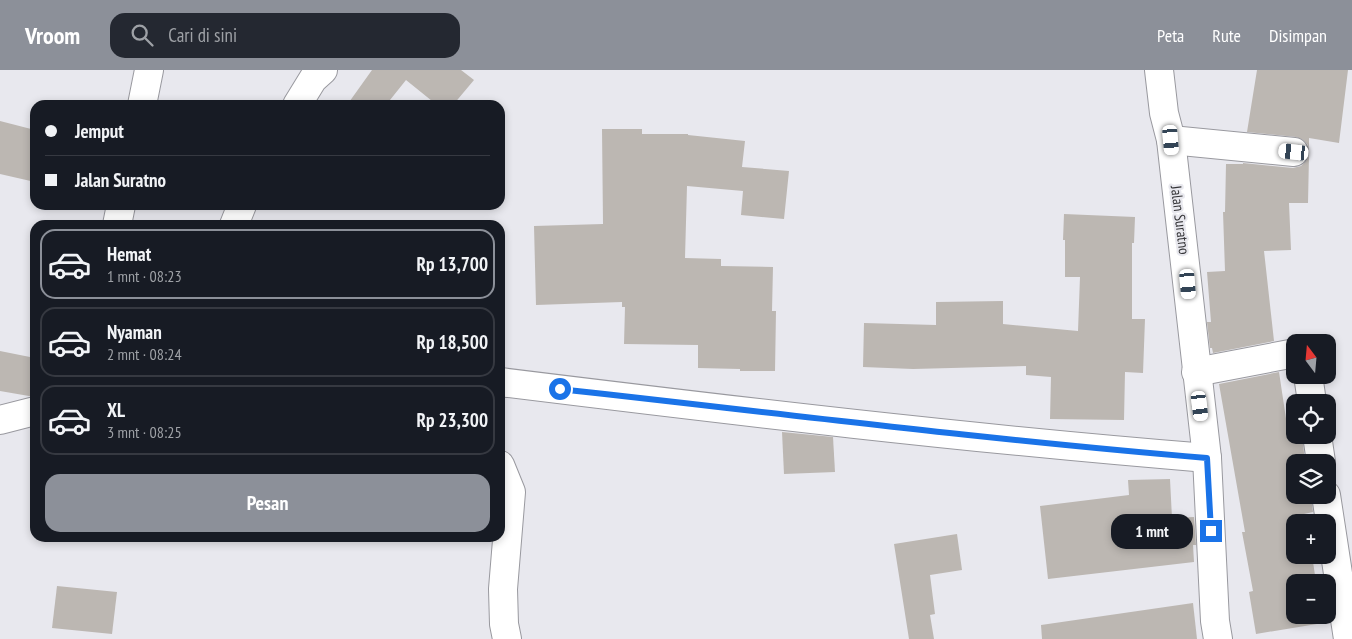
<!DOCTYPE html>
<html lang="id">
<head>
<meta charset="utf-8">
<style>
  body { margin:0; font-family:"PT Sans Narrow",sans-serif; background:#242831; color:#f1f3f6; height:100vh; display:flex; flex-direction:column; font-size:19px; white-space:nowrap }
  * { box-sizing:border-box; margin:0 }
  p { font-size:16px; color:#9ea1a6 }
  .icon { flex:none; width:28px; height:28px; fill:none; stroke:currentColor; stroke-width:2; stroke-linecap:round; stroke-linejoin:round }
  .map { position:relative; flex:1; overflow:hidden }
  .side { position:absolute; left:30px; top:150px; width:475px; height:322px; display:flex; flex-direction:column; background:#171b24; border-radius:15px; box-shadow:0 2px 8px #0003 }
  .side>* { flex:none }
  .top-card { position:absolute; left:30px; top:30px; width:475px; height:110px; border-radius:15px; box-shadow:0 2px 8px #0003; display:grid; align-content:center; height:110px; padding:0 15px; background:#171b24 }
  .needle { width:32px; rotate:344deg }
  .controls { position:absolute; left:1286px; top:264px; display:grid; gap:10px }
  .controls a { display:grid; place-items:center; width:50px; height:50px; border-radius:10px; background:#171b24; box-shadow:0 2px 8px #0003; font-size:25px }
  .end { position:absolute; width:22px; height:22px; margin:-11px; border:6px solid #1a73e8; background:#fff; box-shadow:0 0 0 2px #fff }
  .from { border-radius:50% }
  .bubble { position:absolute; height:35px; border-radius:15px; background:#171b24; box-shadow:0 2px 8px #0003; font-size:16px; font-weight:700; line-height:35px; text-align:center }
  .car { position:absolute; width:15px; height:30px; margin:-15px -8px; border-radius:6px; box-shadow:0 0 4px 1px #0007; background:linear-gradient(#fff 24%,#345 0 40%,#fff 0 76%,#345 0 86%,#fff 0) }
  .top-card b { display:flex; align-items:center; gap:18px; height:48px; font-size:19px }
  .top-card b+b { border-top:1px solid #363941 }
  .top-card i { width:12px; height:12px; background:#f1f3f6 }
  ul { padding:9px 0 0; list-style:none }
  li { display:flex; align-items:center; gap:15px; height:70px; margin:0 10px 8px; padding:0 5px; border:2px solid #363941; border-radius:15px }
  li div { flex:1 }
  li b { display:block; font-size:19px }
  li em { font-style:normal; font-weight:700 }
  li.on { border-color:#8c9099 }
  li>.icon { width:45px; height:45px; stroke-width:1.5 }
  .cta { display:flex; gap:10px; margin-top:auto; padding:10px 15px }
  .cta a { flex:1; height:58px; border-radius:15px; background:#8c9099; color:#fff; font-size:20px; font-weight:700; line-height:58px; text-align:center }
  header { display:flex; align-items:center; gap:30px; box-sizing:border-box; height:70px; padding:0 25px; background:#8c9099; color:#fff }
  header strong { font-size:24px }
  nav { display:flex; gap:28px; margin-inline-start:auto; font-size:18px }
  .search { width:350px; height:45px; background:#242831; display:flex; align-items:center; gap:12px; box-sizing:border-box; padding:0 18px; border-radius:15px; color:#9ea1a6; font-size:19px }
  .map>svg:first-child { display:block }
  .building { fill:#bcb7b2 }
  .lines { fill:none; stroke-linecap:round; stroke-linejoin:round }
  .street-casing { stroke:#99999f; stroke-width:30 }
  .street { stroke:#fff; stroke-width:28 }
  .route { stroke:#1a73e8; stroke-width:6 }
  .labels { text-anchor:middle; stroke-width:4.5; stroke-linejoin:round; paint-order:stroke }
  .street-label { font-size:15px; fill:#353538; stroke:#e8e8ee }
</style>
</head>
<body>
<header>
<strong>Vroom</strong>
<div class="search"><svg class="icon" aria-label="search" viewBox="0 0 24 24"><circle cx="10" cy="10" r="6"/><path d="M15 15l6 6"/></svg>Cari di sini</div>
<nav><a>Peta</a><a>Rute</a><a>Disimpan</a></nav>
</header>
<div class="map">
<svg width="1352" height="569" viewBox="0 0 1352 569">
  <rect width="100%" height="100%" fill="#e8e8ee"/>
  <g class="building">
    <polygon points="372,0 461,0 474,10 453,35 437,35 406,10 386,35 347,35"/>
    <polygon points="1257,0 1348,0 1339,73 1309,68 1309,80 1308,75 1303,70 1296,67 1247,62"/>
    <polygon points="0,51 35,60 35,112 0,104"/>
    <polygon points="602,59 642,59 642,64 688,64 688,65 745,71 742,97 789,101 784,149 741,145 743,121 687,116 685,188 721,189 721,196 773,197 772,241 776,241 775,301 740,301 740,299 698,298 698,275 624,274 625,237 622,237 622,232 536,235 534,156 603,154"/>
    <polygon points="1309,86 1308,133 1289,133 1291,180 1264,181 1274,271 1213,283 1212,278 1210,278 1207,252 1211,252 1207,202 1225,201 1223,142 1225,142 1226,94 1243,94 1243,93 1293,98 1301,96 1306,91"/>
    <polygon points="1064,144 1135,147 1134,173 1132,173 1132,249 1145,249 1143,303 1125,302 1124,350 1050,349 1051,307 1026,305 1026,296 913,299 863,297 864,253 936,255 936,232 1003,231 1003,254 1078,261 1080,207 1065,207 1065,170 1063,170"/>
    <polygon points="0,281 35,288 35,326 29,326 0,321"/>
    <polygon points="1279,302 1288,362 1295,361 1295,365 1302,365 1305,392 1295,392 1295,425 1311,425 1313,442 1304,444 1306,452 1295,452 1295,485 1312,485 1316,512 1295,512 1295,545 1321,545 1323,553 1256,564 1249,522 1253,521 1242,462 1245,462 1219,314"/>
    <polygon points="782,362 833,367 835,402 784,404"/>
    <polygon points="1170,409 1172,448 1194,447 1196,475 1193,475 1194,492 1048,509 1040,436 1129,425 1128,410"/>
    <polygon points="957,464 962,500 930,505 935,544 930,545 934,569 909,569 894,474"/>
    <polygon points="57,516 117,522 112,564 52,558"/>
    <polygon points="1193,533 1197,569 1042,569 1041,555"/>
  </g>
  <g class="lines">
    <defs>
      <g id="street">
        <polyline points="1159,0 1164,43 1171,70 1207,388 1215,551 1218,569"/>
        <polyline points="142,35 149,0"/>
        <polyline points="297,35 313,9 323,0"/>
        <polyline points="1171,70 1294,82"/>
        <polyline points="117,155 121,135"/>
        <polyline points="234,155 242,135"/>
        <polyline points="1196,302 1295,283"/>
        <polyline points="1308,305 1312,332"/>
        <path d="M500 312C735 341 971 369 1207 388"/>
        <polyline points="0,350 35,341"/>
        <polyline points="1317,365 1321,392"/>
        <polyline points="500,395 511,422 503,519 504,554 507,569"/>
        <polyline points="1326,425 1348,569"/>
      </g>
    </defs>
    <use href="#street" class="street-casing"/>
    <use href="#street" class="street"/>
  </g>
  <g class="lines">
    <path class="route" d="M560 319C776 343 991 370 1207 388L1211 461"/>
  </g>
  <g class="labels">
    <g class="street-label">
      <text transform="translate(1180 150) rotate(83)" y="5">Jalan Suratno</text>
    </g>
  </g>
</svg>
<div class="controls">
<a><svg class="needle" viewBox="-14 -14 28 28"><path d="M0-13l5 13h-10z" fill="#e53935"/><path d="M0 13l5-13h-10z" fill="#9ea1a6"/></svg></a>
<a><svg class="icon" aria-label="locate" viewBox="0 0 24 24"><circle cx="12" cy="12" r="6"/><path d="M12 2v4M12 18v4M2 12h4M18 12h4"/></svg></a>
<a><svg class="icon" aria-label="layers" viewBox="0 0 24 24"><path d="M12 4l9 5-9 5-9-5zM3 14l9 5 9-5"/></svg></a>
<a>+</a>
<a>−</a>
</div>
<i class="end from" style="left:560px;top:319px"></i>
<i class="end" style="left:1211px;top:461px"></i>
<div class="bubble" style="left:1111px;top:444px;width:82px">1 mnt</div>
<i class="car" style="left:1171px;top:70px;rotate:175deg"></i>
<i class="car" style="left:1294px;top:82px;rotate:276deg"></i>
<i class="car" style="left:1188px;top:214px;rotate:175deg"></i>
<i class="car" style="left:1200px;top:336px;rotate:173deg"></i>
<div class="top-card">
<b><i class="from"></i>Jemput</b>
<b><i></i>Jalan Suratno</b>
</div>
<section class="side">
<ul>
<li class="on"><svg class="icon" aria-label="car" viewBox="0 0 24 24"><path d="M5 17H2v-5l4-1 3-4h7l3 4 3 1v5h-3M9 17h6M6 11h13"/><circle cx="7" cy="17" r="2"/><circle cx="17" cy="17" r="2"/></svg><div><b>Hemat</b><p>1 mnt · 08:23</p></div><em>Rp 13,700</em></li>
<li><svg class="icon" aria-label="car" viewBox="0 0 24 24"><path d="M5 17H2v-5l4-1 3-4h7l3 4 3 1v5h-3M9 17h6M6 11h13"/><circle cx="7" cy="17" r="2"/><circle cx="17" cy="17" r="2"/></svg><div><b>Nyaman</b><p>2 mnt · 08:24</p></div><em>Rp 18,500</em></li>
<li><svg class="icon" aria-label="car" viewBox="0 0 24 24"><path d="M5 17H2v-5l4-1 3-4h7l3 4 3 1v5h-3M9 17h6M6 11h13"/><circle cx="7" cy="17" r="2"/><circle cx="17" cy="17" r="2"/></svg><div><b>XL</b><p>3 mnt · 08:25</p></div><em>Rp 23,300</em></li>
</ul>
<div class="cta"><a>Pesan</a></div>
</section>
</div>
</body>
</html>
